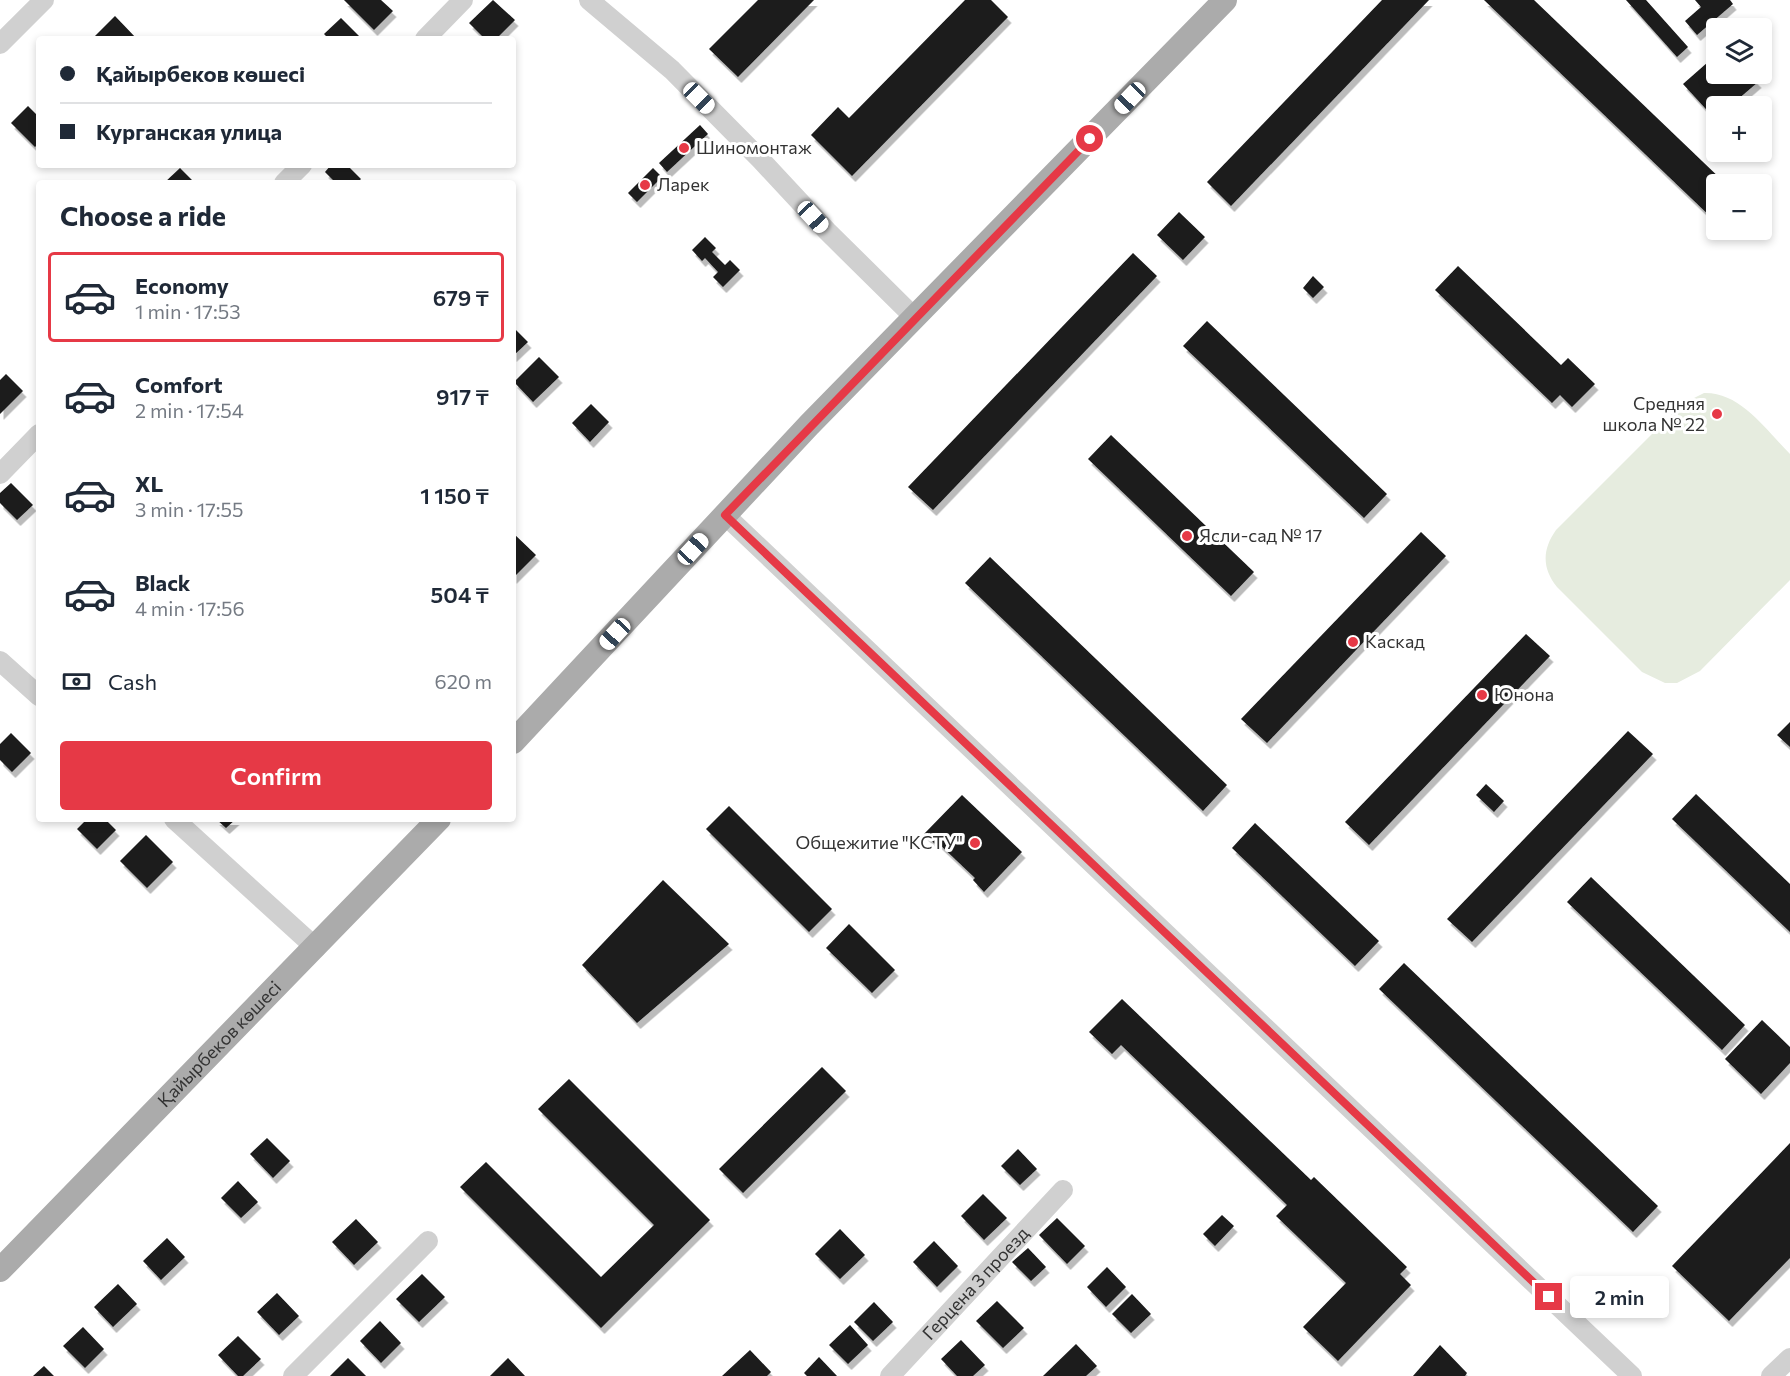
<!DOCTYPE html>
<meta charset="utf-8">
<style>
body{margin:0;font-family:Commissioner,sans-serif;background:#f2f2f3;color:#1f2937;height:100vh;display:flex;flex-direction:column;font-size:22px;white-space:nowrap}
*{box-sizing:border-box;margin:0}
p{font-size:20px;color:#747a83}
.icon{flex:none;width:33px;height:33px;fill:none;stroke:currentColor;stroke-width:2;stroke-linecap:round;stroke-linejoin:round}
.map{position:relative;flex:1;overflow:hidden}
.side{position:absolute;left:36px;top:180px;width:480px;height:642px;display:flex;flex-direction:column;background:#fff;border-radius:6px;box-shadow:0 3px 9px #0003}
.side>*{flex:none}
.hud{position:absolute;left:36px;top:36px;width:480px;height:132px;border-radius:6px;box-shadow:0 3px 9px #0003;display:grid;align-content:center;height:132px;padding:0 24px;background:#fff}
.fabs{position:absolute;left:1706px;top:18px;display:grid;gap:12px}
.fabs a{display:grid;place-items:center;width:66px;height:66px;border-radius:6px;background:#fff;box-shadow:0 3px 9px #0003;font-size:30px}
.end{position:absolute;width:27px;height:27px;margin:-14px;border:8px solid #e63946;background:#fff;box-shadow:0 0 0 3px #fff}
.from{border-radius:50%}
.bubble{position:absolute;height:42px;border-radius:6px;background:#fff;box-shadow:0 3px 9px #0003;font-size:20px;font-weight:600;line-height:42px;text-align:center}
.car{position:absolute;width:18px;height:36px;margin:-18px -9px;border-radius:8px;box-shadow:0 0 4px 2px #0007;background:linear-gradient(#fff 24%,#345 0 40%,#fff 0 76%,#345 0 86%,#fff 0)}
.hud b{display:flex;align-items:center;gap:21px;height:57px;font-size:22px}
.hud b+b{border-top:2px solid #e0e1e3}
.hud i{width:15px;height:15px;background:#1f2937}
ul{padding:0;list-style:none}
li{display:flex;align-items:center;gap:18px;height:90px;margin:0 12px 9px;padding:0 12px;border:3px solid transparent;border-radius:6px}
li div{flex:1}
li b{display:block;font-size:22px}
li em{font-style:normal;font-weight:600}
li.active{border-color:#e63946}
li>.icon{width:54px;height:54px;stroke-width:1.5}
h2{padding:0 24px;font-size:27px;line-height:72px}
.pay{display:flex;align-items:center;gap:15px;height:66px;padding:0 24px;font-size:22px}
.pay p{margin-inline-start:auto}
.action{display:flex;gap:12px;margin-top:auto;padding:12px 24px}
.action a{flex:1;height:69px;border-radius:6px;background:#e63946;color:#fff;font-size:24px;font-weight:600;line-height:69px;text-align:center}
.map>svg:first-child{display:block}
.green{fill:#e6ecdf}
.building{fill:#1a1a1a;filter:url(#shadow)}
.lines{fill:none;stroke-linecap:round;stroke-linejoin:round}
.minor{stroke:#d0d0d0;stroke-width:20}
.major{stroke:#ababab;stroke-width:24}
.route{stroke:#e63946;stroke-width:8}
.poi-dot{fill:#e63946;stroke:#fff;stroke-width:2}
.labels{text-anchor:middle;stroke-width:6;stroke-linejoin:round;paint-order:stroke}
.poi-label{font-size:18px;fill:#333;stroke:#fff;text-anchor:start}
.street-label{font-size:18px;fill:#333;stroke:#fff}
</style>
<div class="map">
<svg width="1790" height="1376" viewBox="0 0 1790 1376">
<defs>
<filter id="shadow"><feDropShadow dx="3.5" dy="6" stdDeviation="0" flood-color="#0004"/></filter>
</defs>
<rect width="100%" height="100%" fill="#fff"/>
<path class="green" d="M1704,393C1741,392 1766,430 1790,454V580L1700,671L1677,683H1665L1642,672L1557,587C1542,568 1542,550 1556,530L1682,404Z"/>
<path class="building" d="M344,0H381L393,11L374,30Z
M493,0L515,20L496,39H485L469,23Z
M758,0H814L738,77L709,49Z
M965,0H991L1008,17L852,176L811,135L838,107L849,118Z
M1382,0H1429L1231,206L1207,182Z
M1484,0H1534L1726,184H1716V218L1714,220Z
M1626,0H1646L1688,47L1677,57Z
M1695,0H1730L1733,4L1697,35L1685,21L1701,7Z
M115,16L137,39H92Z
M341,18L362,39H329L324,34Z
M1716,55V74H1750L1758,82L1730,106H1716V120L1683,84Z
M28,106L39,117V143L35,147L11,123Z
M700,125L708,134L667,172L659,163Z
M331,165H347L361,179L357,183H336L325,172Z
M180,168L195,183H164Z
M653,168L662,177L637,202L628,193Z
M1179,212L1205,237L1183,260L1157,235Z
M705,237L716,248L712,252L725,265L730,260L740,270L723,287L713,277L718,272L705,258L702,261L692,250Z
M1133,253L1157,276L933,510L908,487Z
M1458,266L1561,365L1568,358L1595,384L1572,407L1560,395L1552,403L1435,290Z
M1313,276L1324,287L1313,298L1303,288Z
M1207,321L1387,494L1364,518L1183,346Z
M513,327L528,342L513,356Z
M539,357L559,377L533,402L514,382Z
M6,374L23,391L0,414V380Z
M591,404L609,422L590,442L572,423Z
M1111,435L1254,572L1231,596L1088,459Z
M11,483L33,505L17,520L0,503V493Z
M1421,532L1446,556L1267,743L1241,719Z
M513,533L536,555L513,578Z
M990,557L1227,785L1203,811L965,583Z
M1526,634L1550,656L1369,845L1345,822Z
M1790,722V747L1777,735Z
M1628,731L1653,754L1472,942L1447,919Z
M11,733L31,753L12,772L0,760V744Z
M1486,784L1504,801L1494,812L1476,795Z
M1696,794L1790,884V932L1672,819Z
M962,795L1022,852L984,892L973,880L975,878L937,842L935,844L924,834Z
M729,806L832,909L809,932L706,829Z
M87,819H105L116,830L97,849L77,829Z
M216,819H236L226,828Z
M1255,823L1379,941L1355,966L1232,848Z
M146,835L173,862L147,888L120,861Z
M1591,877L1745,1025L1722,1050L1567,902Z
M663,880L729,944L637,1023L582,965Z
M849,924L895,970L872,993L826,948Z
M1404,963L1658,1206L1633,1232L1379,989Z
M1122,999L1311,1180L1314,1177L1407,1267L1400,1274L1411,1285L1338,1361L1303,1327L1346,1283L1276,1216L1287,1205L1121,1045L1112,1054L1089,1032Z
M1762,1020L1790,1047V1063L1761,1094L1725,1059Z
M822,1067L846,1091L743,1193L719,1169Z
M569,1079L710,1220L601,1328L460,1187L486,1162L601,1277L654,1225L538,1109Z
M267,1138L290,1161L273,1178L250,1154Z
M1790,1143V1258L1729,1321L1672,1266Z
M1018,1149L1037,1169L1020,1185L1001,1166Z
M238,1181L258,1202L241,1218L221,1198Z
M983,1194L1007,1218L984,1240L961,1216Z
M1222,1215L1234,1226L1215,1246L1203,1234Z
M1057,1218L1085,1246L1067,1264L1039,1235Z
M356,1219L378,1242L354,1265L332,1242Z
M840,1229L865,1255L840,1279L815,1254Z
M167,1238L185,1257L161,1280L143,1261Z
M934,1241L958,1266L937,1287L913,1262Z
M1028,1248L1046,1267L1031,1281L1012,1262Z
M1107,1267L1126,1287L1106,1307L1087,1287Z
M422,1274L445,1297L419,1322L396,1299Z
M118,1284L137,1304L113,1327L94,1307Z
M277,1293L299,1316L279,1335L257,1312Z
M1132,1294L1151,1314L1131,1333L1112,1314Z
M997,1301L1024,1328L1003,1348L976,1321Z
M874,1302L893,1322L873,1341L854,1322Z
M380,1321L401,1343L381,1363L360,1341Z
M850,1325L868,1345L848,1364L829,1345Z
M83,1327L104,1349L85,1368L63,1346Z
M238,1336L261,1359L243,1376H238L218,1355Z
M961,1340L985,1365L973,1376H957L941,1359Z
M1076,1344L1097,1366L1086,1376H1043Z
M1440,1345L1467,1373L1465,1376H1413Z
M750,1350L771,1372L767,1376H722Z
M819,1357L837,1376H807L804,1373Z
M348,1358L366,1376H330Z
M508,1358L525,1376H490Z
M44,1366L54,1376H33Z"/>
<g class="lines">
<g class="minor">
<path d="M589,0L672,70L760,159L827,231L915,318"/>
<path d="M425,39L463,0"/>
<path d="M0,44L44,0"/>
<path d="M284,183L302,165"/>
<path d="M0,474L39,434"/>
<path d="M725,515L1632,1376"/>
<path d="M0,661L39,696"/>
<path d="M174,819L316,948"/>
<path d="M293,1376L428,1241"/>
<path id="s1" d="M890,1376L1063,1190"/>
<path d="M1771,1376L1790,1358"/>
</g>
<g class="major">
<path d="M513,742L809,425L1225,0"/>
<path id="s2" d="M0,1270L439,819"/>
</g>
</g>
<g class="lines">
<path class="route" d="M1090,139L725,515L1549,1297"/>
</g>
<g class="poi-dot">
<circle cx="684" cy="148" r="6"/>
<circle cx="645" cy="185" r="6"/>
<circle cx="1717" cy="414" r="6"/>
<circle cx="1187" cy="536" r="6"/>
<circle cx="1353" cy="642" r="6"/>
<circle cx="1482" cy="695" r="6"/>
<circle cx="975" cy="843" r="6"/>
</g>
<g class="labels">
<g class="poi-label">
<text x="696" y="154">Шиномонтаж</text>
<text x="657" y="191">Ларек</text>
<text x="1705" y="410" text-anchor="end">Средняя<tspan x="1705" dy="21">школа № 22</tspan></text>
<text x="1199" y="542">Ясли-сад № 17</text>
<text x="1365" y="648">Каскад</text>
<text x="1494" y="701">Юнона</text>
<text x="963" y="849" text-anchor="end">Общежитие "КСТУ"</text>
</g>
<g class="street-label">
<text dy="6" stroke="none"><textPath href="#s2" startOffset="315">Қайырбеков көшесі</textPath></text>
<text dy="6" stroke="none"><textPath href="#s1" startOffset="126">Герцена 3 проезд</textPath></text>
</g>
</g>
</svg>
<div class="fabs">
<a><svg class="icon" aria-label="layers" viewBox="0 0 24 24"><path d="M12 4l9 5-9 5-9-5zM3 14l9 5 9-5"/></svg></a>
<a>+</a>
<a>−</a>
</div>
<i class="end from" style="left:1090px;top:139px"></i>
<i class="end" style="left:1549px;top:1297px"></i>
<div class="bubble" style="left:1570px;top:1276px;width:99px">2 min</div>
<i class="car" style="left:699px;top:98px;rotate:135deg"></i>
<i class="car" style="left:1130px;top:98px;rotate:224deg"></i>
<i class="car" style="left:813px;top:217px;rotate:137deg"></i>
<i class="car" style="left:693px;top:549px;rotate:43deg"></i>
<i class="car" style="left:615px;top:634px;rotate:223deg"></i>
<div class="hud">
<b><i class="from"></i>Қайырбеков көшесі</b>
<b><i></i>Курганская улица</b>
</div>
<section class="side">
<h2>Choose a ride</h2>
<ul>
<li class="active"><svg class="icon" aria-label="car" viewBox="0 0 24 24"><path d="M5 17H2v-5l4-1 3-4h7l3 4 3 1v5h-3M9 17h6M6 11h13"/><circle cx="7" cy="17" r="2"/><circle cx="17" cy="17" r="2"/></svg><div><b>Economy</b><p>1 min · 17:53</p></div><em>679 ₸</em></li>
<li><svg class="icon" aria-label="car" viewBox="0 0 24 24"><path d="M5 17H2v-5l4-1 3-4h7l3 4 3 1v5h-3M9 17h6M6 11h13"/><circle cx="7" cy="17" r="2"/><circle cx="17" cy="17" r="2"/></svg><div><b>Comfort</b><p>2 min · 17:54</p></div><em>917 ₸</em></li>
<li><svg class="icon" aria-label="car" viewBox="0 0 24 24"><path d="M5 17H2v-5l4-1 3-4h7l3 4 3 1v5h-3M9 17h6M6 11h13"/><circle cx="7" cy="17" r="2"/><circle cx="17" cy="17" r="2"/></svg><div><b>XL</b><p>3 min · 17:55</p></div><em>1 150 ₸</em></li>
<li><svg class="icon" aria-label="car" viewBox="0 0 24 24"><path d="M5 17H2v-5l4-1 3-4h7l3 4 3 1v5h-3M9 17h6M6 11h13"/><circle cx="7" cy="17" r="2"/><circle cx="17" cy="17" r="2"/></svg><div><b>Black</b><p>4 min · 17:56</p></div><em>504 ₸</em></li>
</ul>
<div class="pay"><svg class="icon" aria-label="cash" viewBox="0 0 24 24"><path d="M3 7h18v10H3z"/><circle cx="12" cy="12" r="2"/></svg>Cash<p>620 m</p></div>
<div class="action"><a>Confirm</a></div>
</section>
</div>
